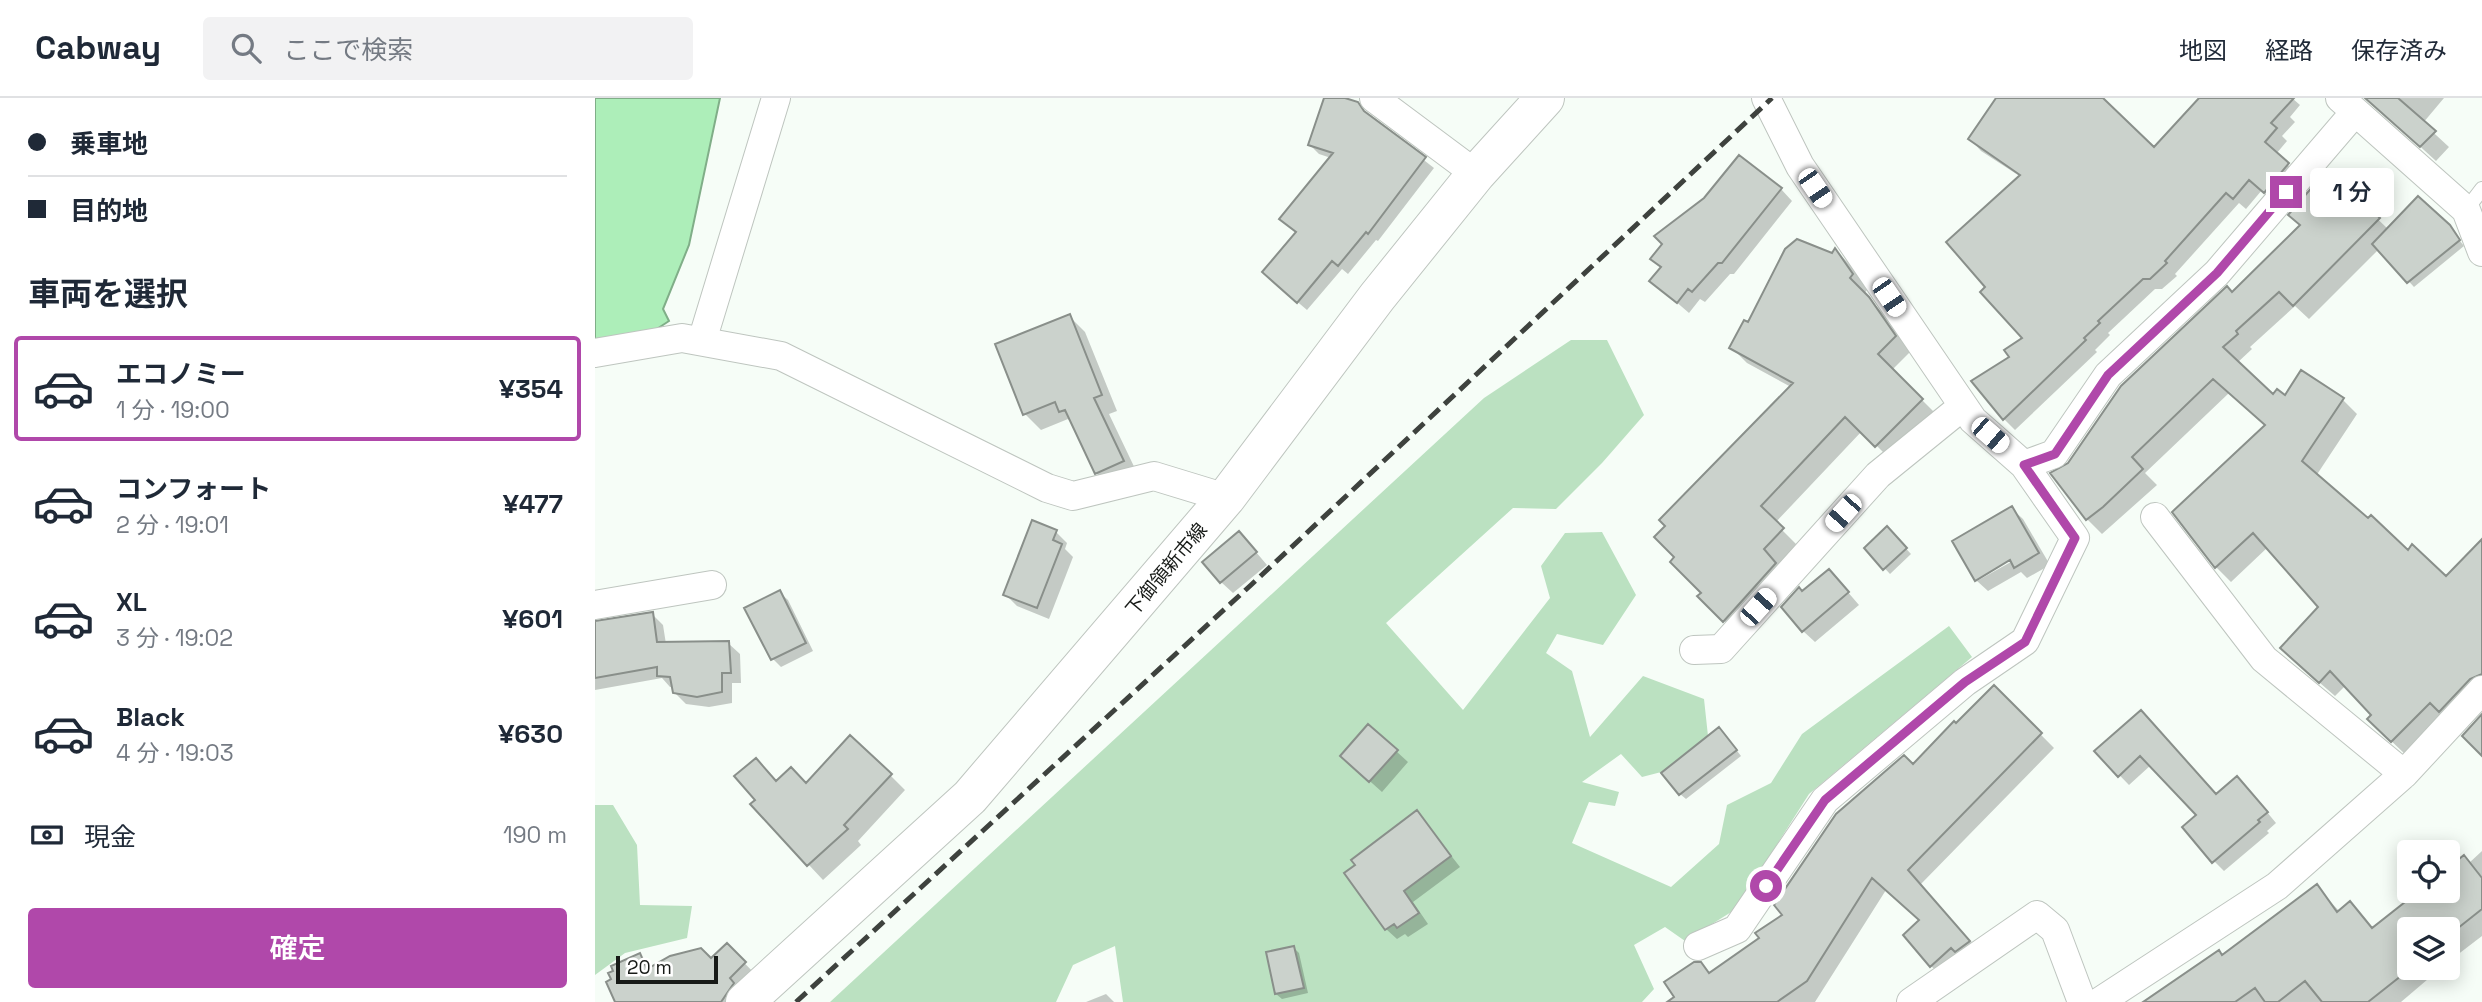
<!DOCTYPE html>
<html lang="ja">
<meta charset="utf-8">
<style>
body{margin:0;font-family:"Space Grotesk","Noto Sans JP",sans-serif;background:#f2f2f3;color:#1f2937;height:100vh;display:flex;flex-direction:column;font-size:26px;white-space:nowrap}
*{box-sizing:border-box;margin:0}
p{font-size:23px;color:#747a83}
.icon{flex:none;width:38px;height:38px;fill:none;stroke:currentColor;stroke-width:2;stroke-linecap:round;stroke-linejoin:round}
.map{position:relative;flex:1;overflow:hidden}
.details{display:flex;flex-direction:column;background:#fff;width:595px}
.details>*{flex:none}
.banner{display:grid;align-content:center;height:154px;padding:0 28px;background:#fff}
.controls{position:absolute;left:1802px;top:742px;display:grid;gap:14px}
.controls a{display:grid;place-items:center;width:63px;height:63px;border-radius:7px;background:#fff;box-shadow:0 4px 18px #0003;font-size:35px}
.scale{position:absolute;left:21px;bottom:18px;width:102px;box-sizing:border-box;padding-left:7px;border:4px solid #171a17;border-top:0;font-size:19px;line-height:24px;white-space:nowrap;color:#171a17;-webkit-text-stroke:5px #fff;paint-order:stroke}
.end{position:absolute;width:32px;height:32px;margin:-16px;border:9px solid #b048aa;background:#fff;box-shadow:0 0 0 4px #fff}
.from{border-radius:50%}
.bubble{position:absolute;height:49px;border-radius:7px;background:#fff;box-shadow:0 4px 18px #0003;font-size:23px;font-weight:600;line-height:49px;text-align:center}
.car{position:absolute;width:21px;height:42px;margin:-21px -10px;border-radius:9px;box-shadow:0 0 5px 2px #0007;background:linear-gradient(#fff 24%,#345 0 40%,#fff 0 76%,#345 0 86%,#fff 0)}
.banner b{display:flex;align-items:center;gap:24px;height:66px;font-size:26px}
.banner b+b{border-top:2px solid #e0e1e3}
.banner i{width:18px;height:18px;background:#1f2937}
ul{padding:0;list-style:none}
li{display:flex;align-items:center;gap:21px;height:105px;margin:0 14px 10px;padding:0 14px;border:4px solid transparent;border-radius:7px}
li div{flex:1}
li b{display:block;font-size:26px}
li em{font-style:normal;font-weight:600}
li.active{border-color:#b048aa}
li>.icon{width:63px;height:63px;stroke-width:1.5}
h2{padding:0 28px;font-size:32px;line-height:84px}
.pay{display:flex;align-items:center;gap:18px;height:77px;padding:0 28px;font-size:26px}
.pay p{margin-inline-start:auto}
.button{display:flex;gap:14px;margin-top:auto;padding:14px 28px}
.button a{flex:1;height:80px;border-radius:7px;background:#b048aa;color:#fff;font-size:28px;font-weight:600;line-height:80px;text-align:center}
header{display:flex;align-items:center;gap:42px;box-sizing:border-box;height:98px;padding:0 35px;background:#fff;border-bottom:2px solid #e0e1e3}
header strong{font-size:33px}
nav{display:flex;gap:38px;margin-inline-start:auto;font-size:24px}
.search{width:490px;height:63px;background:#f2f2f3;display:flex;align-items:center;gap:18px;box-sizing:border-box;padding:0 24px;border-radius:7px;color:#747a83;font-size:26px}
main{display:flex;flex:1;min-height:0}
.map>svg:first-child{display:block}
.green{fill:#bbe1c1}
.water{fill:#adeeb9;stroke:#80ae88;stroke-width:2}
.shadow{fill:#0003}
.building{fill:#cbd2cc;stroke:#898f8a;stroke-width:2}
.lines{fill:none;stroke-linecap:round;stroke-linejoin:round}
.lane-casing{stroke:#bec5bf;stroke-width:16}
.street-casing{stroke:#bec5bf;stroke-width:30}
.secondary-casing{stroke:#bec5bf;stroke-width:40}
.lane{stroke:#fff;stroke-width:14}
.street{stroke:#fff;stroke-width:28}
.secondary{stroke:#fff;stroke-width:38}
.rail{stroke:#3e423e;stroke-width:5;stroke-dasharray:14 7;stroke-linecap:butt}
.route{stroke:#b048aa;stroke-width:9}
.labels{text-anchor:middle;stroke-width:6;stroke-linejoin:round;paint-order:stroke}
.street-label{font-size:19px;fill:#171a17;stroke:#fff}
</style>
<header>
<strong>Cabway</strong>
<div class="search"><svg class="icon" aria-label="search" viewBox="0 0 24 24"><circle cx="10" cy="10" r="6"/><path d="M15 15l6 6"/></svg>ここで検索</div>
<nav><a>地図</a><a>経路</a><a>保存済み</a></nav>
</header>
<main>
<section class="details">
<div class="banner">
<b><i class="from"></i>乗車地</b>
<b><i></i>目的地</b>
</div>
<h2>車両を選択</h2>
<ul>
<li class="active"><svg class="icon" aria-label="car" viewBox="0 0 24 24"><path d="M5 17H2v-5l4-1 3-4h7l3 4 3 1v5h-3M9 17h6M6 11h13"/><circle cx="7" cy="17" r="2"/><circle cx="17" cy="17" r="2"/></svg><div><b>エコノミー</b><p>1 分 · 19:00</p></div><em>¥354</em></li>
<li><svg class="icon" aria-label="car" viewBox="0 0 24 24"><path d="M5 17H2v-5l4-1 3-4h7l3 4 3 1v5h-3M9 17h6M6 11h13"/><circle cx="7" cy="17" r="2"/><circle cx="17" cy="17" r="2"/></svg><div><b>コンフォート</b><p>2 分 · 19:01</p></div><em>¥477</em></li>
<li><svg class="icon" aria-label="car" viewBox="0 0 24 24"><path d="M5 17H2v-5l4-1 3-4h7l3 4 3 1v5h-3M9 17h6M6 11h13"/><circle cx="7" cy="17" r="2"/><circle cx="17" cy="17" r="2"/></svg><div><b>XL</b><p>3 分 · 19:02</p></div><em>¥601</em></li>
<li><svg class="icon" aria-label="car" viewBox="0 0 24 24"><path d="M5 17H2v-5l4-1 3-4h7l3 4 3 1v5h-3M9 17h6M6 11h13"/><circle cx="7" cy="17" r="2"/><circle cx="17" cy="17" r="2"/></svg><div><b>Black</b><p>4 分 · 19:03</p></div><em>¥630</em></li>
</ul>
<div class="pay"><svg class="icon" aria-label="cash" viewBox="0 0 24 24"><path d="M3 7h18v10H3z"/><circle cx="12" cy="12" r="2"/></svg>現金<p>190 m</p></div>
<div class="button"><a>確定</a></div>
</section>
<div class="map">
<svg width="1887" height="904" viewBox="0 0 1887 904">
<rect width="100%" height="100%" fill="#f6fdf7"/>
<path class="green" d="M976,242H1012L1049,317L1007,365L961,411L918,410L791,525L868,612L955,500L946,468L970,435L1007,434L1041,497L1008,547L962,536L951,555L977,573L995,639L1048,578L1109,601L1113,638L1074,672L1047,679L1026,656L987,684L1024,694L1020,708L994,704L977,745L1076,789L1124,746L1132,707L1176,685L1207,636L1354,528L1377,559L1214,696L1141,811L1090,843L1070,829L1039,847L1059,891L1047,904H528L520,848L478,867L461,904H235L889,300Z
M0,707H18L42,747L45,807L97,808L92,840L30,855L0,877Z"/>
<path class="water" d="M0,0H125L94,147L68,211L74,223L51,238L0,241Z"/>
<path class="shadow" d="M730,0H744L762,6L775,20L839,70L783,143L781,142L753,176L747,171L712,212L678,183L702,135L687,121L736,60L724,56L715,47Z
M1402,0H1505L1559,52L1606,0H1697L1705,7L1695,19L1700,24L1687,38L1692,43L1681,56L1705,78L1681,105L1667,92L1651,111L1644,105L1580,176L1582,178L1567,191H1560L1513,235L1515,237L1500,252L1502,254L1420,332L1409,321L1416,260L1430,241L1392,190L1426,79L1386,53L1375,41Z
M1772,0H1849L1828,25L1854,49L1841,63Z
M1746,86L1793,131L1854,129L1869,148L1819,189L1784,151L1714,221L1700,208L1655,249L1657,251L1642,265L1679,299L1747,301L1762,316L1721,378L1813,454L1851,481L1887,444V601L1812,658L1789,636L1778,617L1751,587L1740,598L1702,565L1726,509L1673,449L1636,484L1621,469L1579,414L1672,328L1634,295L1550,375L1562,387L1507,436L1492,421L1458,376L1474,367Z
M1186,91L1197,103L1139,176H1135L1110,204L1105,201L1094,215L1057,183L1067,170L1057,161Z
M1241,152L1255,167L1272,192L1269,196L1289,216L1315,254L1297,272L1342,317L1297,363L1267,333L1180,425L1202,447L1183,467L1195,481L1144,538L1105,498L1196,289L1152,265L1137,250L1154,226Z
M474,218L490,234L522,313L514,316L544,379L517,391L501,375L479,327L473,321L446,332L430,316Z
M1416,410L1428,421L1455,467L1432,480L1426,474L1393,493L1382,483L1423,460L1421,457L1382,479V482L1359,444Z
M1292,430L1316,456L1295,476L1271,450Z
M461,434L472,445L470,451L478,459L454,521L422,508L410,496Z
M655,447L672,467L638,495L626,484Z
M1245,485L1264,507L1220,544L1208,533V496Z
M184,494L193,502L218,553L186,569L178,561Z
M57,516L68,527L71,546L133,545L145,556L146,585H137V605L114,609L91,606L79,594L78,589H75L67,580L0,592V525Z
M1399,589L1459,650L1325,787L1387,857L1350,881L1336,868L1326,823L1291,792L1220,904H1085L1105,866L1115,876L1166,840L1189,818L1318,669Z
M1546,614L1621,698L1652,690L1681,725L1672,733L1674,735L1629,773L1619,763L1604,717L1556,667L1534,687L1502,654Z
M1130,637L1146,658L1091,701L1085,696Z
M801,653L813,664L787,694L759,669Z
M161,662L182,684L212,687L295,677L310,692L263,743L266,747L228,782L157,706L162,703Z
M822,714L865,769L818,804L833,826L813,839L810,836L802,841L791,831L751,776Z
M1887,753V838L1853,864V831H1815V870H1846L1806,904H1551L1627,858L1722,789L1745,814L1755,806L1778,831L1827,793H1853L1874,765Z
M132,847L161,877L134,904H22L45,857L58,870L116,863Z
M699,850L704,855L713,895L687,901L681,896Z
M511,896L519,904H491Z"/>
<path class="building" d="M729,0H750L763,4L769,13L831,59L773,136L771,134L743,168L737,163L702,205L667,174L701,134L684,121L738,55L713,47Z
M1401,0H1508L1559,49L1604,0H1699L1676,25L1682,30L1670,44L1694,65L1669,95L1654,82L1638,101L1631,95L1570,163L1572,165L1555,181H1548L1503,223L1505,225L1489,240L1491,242L1408,322L1376,283L1414,259L1409,252L1427,240L1385,194L1390,189L1351,144L1425,77L1373,41Z
M1770,0H1803L1841,33L1825,49Z
M1144,57L1187,90L1127,165H1123L1097,194L1093,191L1082,205L1054,183L1066,169L1055,161L1067,146L1059,138L1109,100Z
M1746,83L1785,120L1698,208L1684,194L1641,233L1643,236L1628,249L1678,296L1682,291L1690,297L1706,272L1749,300L1707,363L1773,420L1776,417L1813,452L1817,446L1851,478L1887,441V576L1875,581L1844,614L1835,605L1796,644L1772,621L1776,617L1735,573L1724,585L1685,550L1723,509L1658,435L1620,470L1577,414L1670,327L1618,281L1537,359L1548,371L1508,409L1491,422L1455,375L1473,365L1526,288L1632,188L1637,194L1705,127L1693,117L1719,87L1732,98Z
M1823,98L1855,127L1865,142L1812,185L1777,146Z
M1202,141L1237,155L1240,150L1258,176L1255,180L1274,199L1301,238L1283,256L1328,301L1280,349L1250,319L1166,408L1189,430L1169,451L1181,465L1128,524L1102,498L1106,495L1075,464L1079,459L1059,439L1070,428L1064,422L1198,285L1134,250L1149,222L1153,224L1190,151Z
M475,216L507,297L499,300L529,363L500,376L470,312L464,314L460,304L428,317L400,246Z
M1417,408L1444,455L1419,470L1415,462L1380,483L1357,443Z
M437,422L462,432L458,442L467,446L442,510L408,497Z
M1292,428L1312,450L1288,472L1269,450Z
M644,433L662,454L625,485L607,464Z
M1234,471L1254,494L1207,534L1186,509L1204,489L1207,493Z
M185,492L211,545L176,562L149,510Z
M58,514L62,544L134,543L136,575H127V594L102,599L78,595L75,579L62,578V569L0,580V523Z
M1399,587L1447,635L1313,772L1375,843L1360,854L1356,850L1335,869L1308,837L1324,822L1277,780L1212,883L1182,904H1072L1079,899L1069,884L1099,864H1106L1114,875L1164,840L1160,835L1187,817L1179,807L1241,716L1309,657L1318,666L1359,623L1361,625Z
M1546,612L1621,696L1642,678L1673,714L1663,722L1665,724L1617,765L1587,729L1601,717L1545,658L1523,679L1499,653Z
M1887,616V658L1867,638Z
M773,626L803,652L774,684L745,658Z
M1124,629L1142,652L1084,697L1066,675Z
M255,637L297,676L249,727L253,731L212,768L155,706L160,702L139,678L161,660L181,683L196,669L211,685Z
M822,712L856,758L809,793L824,815L802,830L799,826L790,832L749,775L760,767L756,762Z
M1869,757L1887,780V811L1853,838V831H1815V868L1812,870H1816L1773,904H1727L1710,883L1683,904H1670L1660,890L1640,904H1548L1624,852L1627,857L1722,786L1742,814L1755,803L1777,830L1824,793H1853V770Z
M132,845L151,864L135,880L139,885L126,904H20L11,884L16,881L13,875L18,873L16,868L45,855L52,871L75,858L106,850L116,860Z
M699,848L709,890L680,896L671,854Z"/>
<g class="lines">
<defs>
<path id="lane" d="M1871,112L1887,91"/>
<path id="street" d="M779,0L881,76
M1171,0L1205,68L1378,322L1429,367L1459,356L1513,277L1622,175L1760,14
M1745,0L1871,112L1887,154
M107,243L181,0
M0,255L87,240L186,258L452,390L478,398L559,378L631,400
M1560,419L1669,561L1809,676
M0,507L117,487
M1099,552L1126,551L1283,377L1368,308
M1103,848L1142,831L1230,702L1370,584L1430,543L1480,440L1429,367
M1316,904L1442,817L1460,832L1487,904
M1504,904L1682,788L1809,676L1887,592"/>
<path id="secondary" d="M150,904L375,699L631,400L782,199L881,76L950,0"/>
</defs>
<use href="#lane" class="lane-casing"/>
<use href="#street" class="street-casing"/>
<use href="#secondary" class="secondary-casing"/>
<use href="#lane" class="lane"/>
<use href="#street" class="street"/>
<use href="#secondary" class="secondary"/>
<path class="rail" d="M201,904L656,487L1177,0"/>
</g>
<g class="lines">
<path class="route" d="M1171,788L1230,702L1370,584L1430,544L1480,440L1429,367L1460,356L1513,277L1622,175L1691,94"/>
</g>
<g class="labels">
<g class="street-label">
<text transform="translate(571 471) rotate(-50)" y="7">下御領新市線</text>
</g>
</g>
</svg>
<div class="controls">
<a><svg class="icon" aria-label="locate" viewBox="0 0 24 24"><circle cx="12" cy="12" r="6"/><path d="M12 2v4M12 18v4M2 12h4M18 12h4"/></svg></a>
<a><svg class="icon" aria-label="layers" viewBox="0 0 24 24"><path d="M12 4l9 5-9 5-9-5zM3 14l9 5 9-5"/></svg></a>
</div>
<div class="scale">20 m</div>
<i class="end from" style="left:1171px;top:788px"></i>
<i class="end" style="left:1691px;top:94px"></i>
<div class="bubble" style="left:1715px;top:70px;width:84px">1 分</div>
<i class="car" style="left:1220px;top:90px;rotate:146deg"></i>
<i class="car" style="left:1294px;top:199px;rotate:146deg"></i>
<i class="car" style="left:1395px;top:337px;rotate:131deg"></i>
<i class="car" style="left:1248px;top:415px;rotate:222deg"></i>
<i class="car" style="left:1163px;top:509px;rotate:42deg"></i>
</div>
</main>
